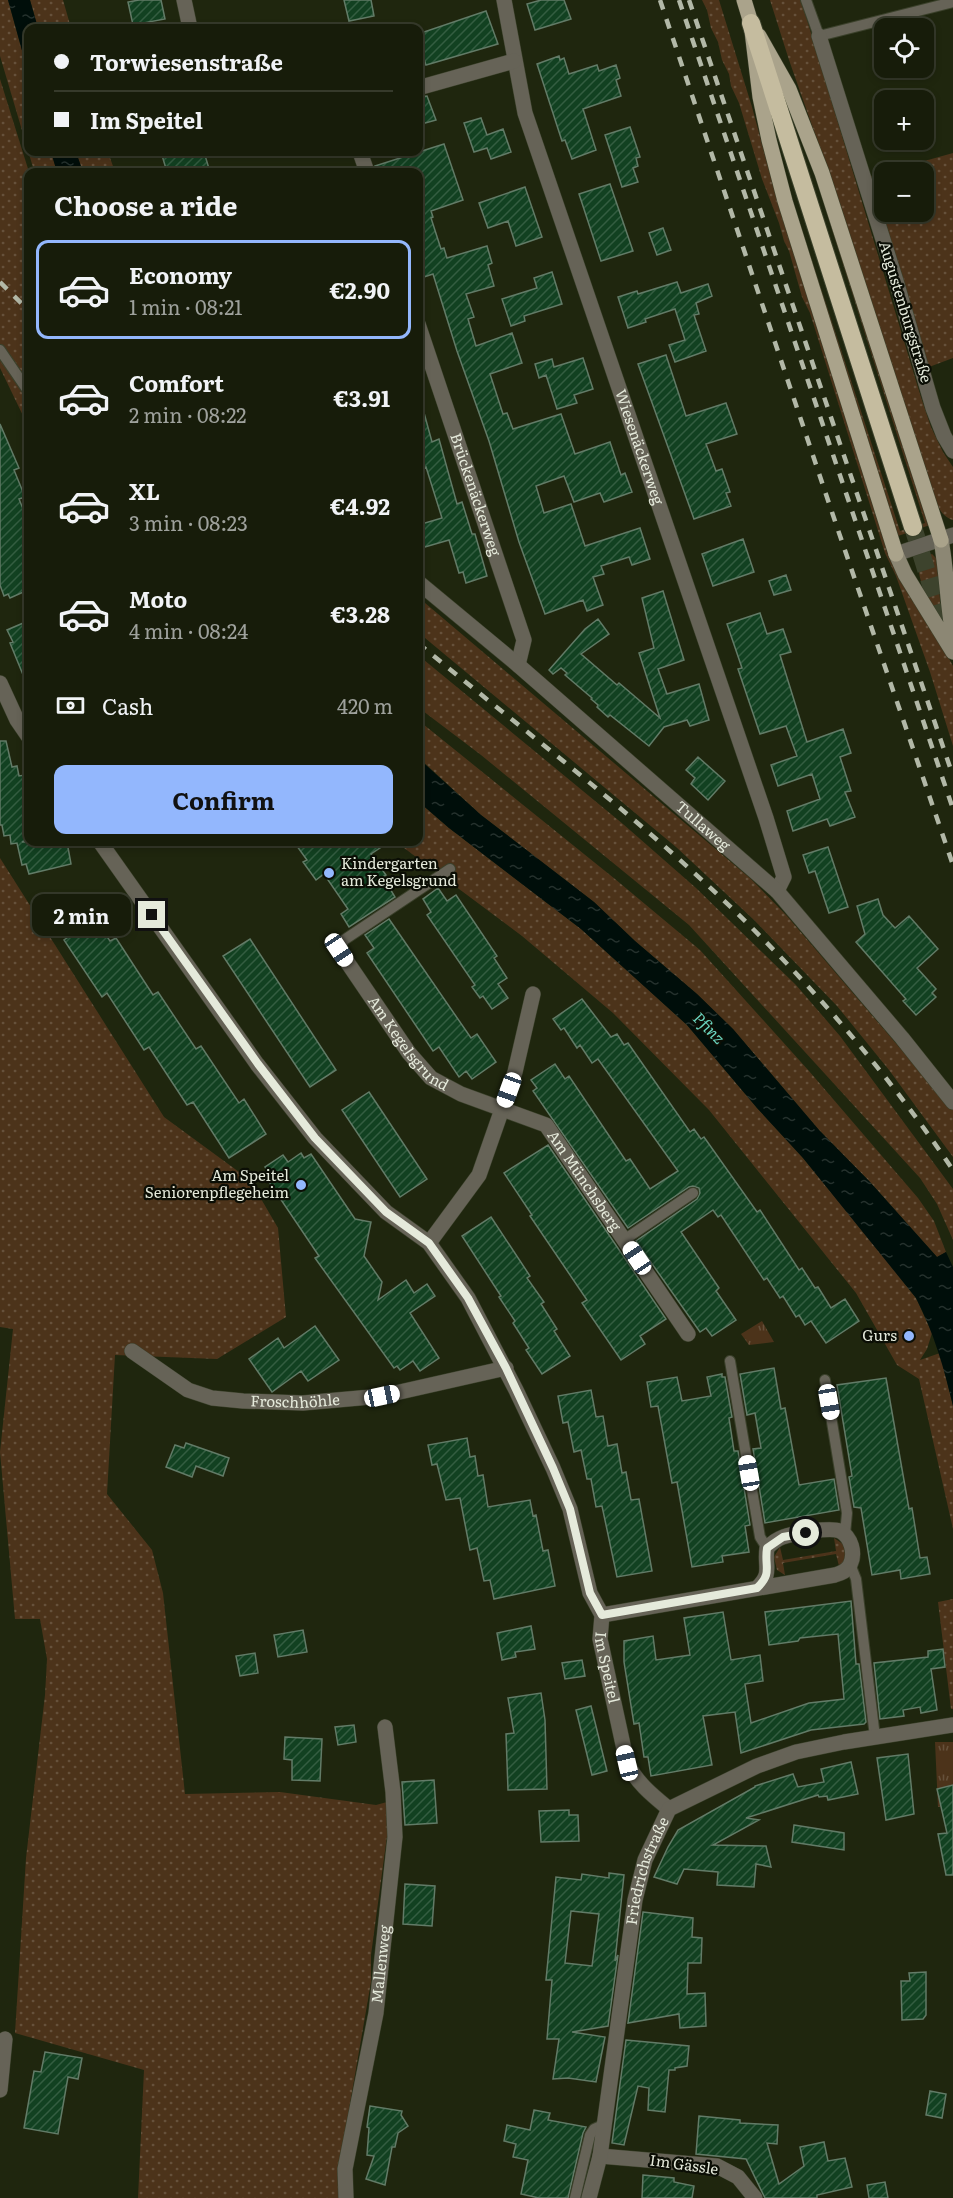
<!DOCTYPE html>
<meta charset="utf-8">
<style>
body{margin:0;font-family:Literata,serif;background:#242918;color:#f1f3f6;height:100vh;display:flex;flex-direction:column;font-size:22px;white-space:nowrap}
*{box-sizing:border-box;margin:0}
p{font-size:20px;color:#9ea19c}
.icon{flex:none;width:33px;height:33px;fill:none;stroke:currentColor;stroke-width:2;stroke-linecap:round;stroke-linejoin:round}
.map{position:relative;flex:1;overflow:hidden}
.details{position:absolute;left:24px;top:168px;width:399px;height:678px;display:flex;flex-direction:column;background:#171c0a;border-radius:12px;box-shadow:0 3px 9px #0003,0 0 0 2px #363a2b}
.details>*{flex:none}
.top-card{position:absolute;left:24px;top:24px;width:399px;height:132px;border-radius:12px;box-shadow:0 3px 9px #0003,0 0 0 2px #363a2b;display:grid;align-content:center;height:132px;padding:0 30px;background:#171c0a}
.tools{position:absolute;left:874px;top:18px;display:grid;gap:12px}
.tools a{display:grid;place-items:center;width:60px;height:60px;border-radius:12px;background:#171c0a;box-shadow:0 3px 9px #0003,0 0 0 2px #363a2b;font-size:30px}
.end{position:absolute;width:27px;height:27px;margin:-14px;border:8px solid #e5eadb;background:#111;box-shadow:0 0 0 3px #111}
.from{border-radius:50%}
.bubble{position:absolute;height:42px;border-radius:12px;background:#171c0a;box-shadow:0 3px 9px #0003,0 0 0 2px #363a2b;font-size:20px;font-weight:700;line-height:42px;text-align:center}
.car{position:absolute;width:18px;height:36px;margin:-18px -9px;border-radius:8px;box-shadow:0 0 4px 2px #0007;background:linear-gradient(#fff 24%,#345 0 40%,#fff 0 76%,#345 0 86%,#fff 0)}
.top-card b{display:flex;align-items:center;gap:21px;height:57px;font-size:22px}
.top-card b+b{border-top:2px solid #363a2b}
.top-card i{width:15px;height:15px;background:#f1f3f6}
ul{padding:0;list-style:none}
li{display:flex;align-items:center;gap:18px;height:99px;margin:0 12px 9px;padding:0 18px;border:3px solid transparent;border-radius:12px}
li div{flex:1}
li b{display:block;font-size:22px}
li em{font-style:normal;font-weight:700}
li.active{border-color:#93b7fd}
li>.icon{width:54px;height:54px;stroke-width:1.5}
h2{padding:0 30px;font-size:27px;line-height:72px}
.pay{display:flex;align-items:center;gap:15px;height:66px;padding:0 30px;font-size:22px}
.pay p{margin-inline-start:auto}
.cta{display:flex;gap:12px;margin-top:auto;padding:12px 30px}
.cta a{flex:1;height:69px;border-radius:12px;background:#93b7fd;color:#111;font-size:24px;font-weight:700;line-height:69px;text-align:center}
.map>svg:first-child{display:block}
.grass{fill:url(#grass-dots);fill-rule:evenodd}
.park{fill:url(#park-tufts)}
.water{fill:url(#water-ripples)}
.building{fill:url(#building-hatch);stroke:#627b67;stroke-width:1.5;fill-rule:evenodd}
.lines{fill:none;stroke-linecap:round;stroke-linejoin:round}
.highway-tunnel{stroke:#3d432d;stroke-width:18;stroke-dasharray:18 9;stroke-linecap:butt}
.lane-casing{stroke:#3b412b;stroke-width:12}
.street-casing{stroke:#3b412b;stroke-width:16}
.secondary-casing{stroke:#3b412b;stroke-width:16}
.primary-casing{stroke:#3b412b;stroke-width:16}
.highway-casing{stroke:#3b412b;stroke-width:20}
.lane{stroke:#666357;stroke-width:10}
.street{stroke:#666357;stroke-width:15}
.secondary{stroke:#8c8774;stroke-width:15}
.primary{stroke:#aaa38b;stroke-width:15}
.highway{stroke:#c5bc9f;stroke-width:18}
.rail{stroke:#b2b8a7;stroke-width:4.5;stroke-dasharray:10 10;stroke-linecap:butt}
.route{stroke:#e5eadb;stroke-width:8}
.poi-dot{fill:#93b7fd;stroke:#0b0e05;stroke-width:2}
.labels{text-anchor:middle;stroke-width:4.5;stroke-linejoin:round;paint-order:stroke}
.street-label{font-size:15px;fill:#e5eadb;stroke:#0b0e05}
.poi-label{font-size:15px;fill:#e5eadb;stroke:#0b0e05;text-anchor:end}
.water-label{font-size:16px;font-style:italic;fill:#6bd6c1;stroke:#0b0e05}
</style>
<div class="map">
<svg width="953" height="2198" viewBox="0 0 953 2198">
<defs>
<pattern id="grass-dots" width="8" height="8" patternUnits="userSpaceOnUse" patternTransform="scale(1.5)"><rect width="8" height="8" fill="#4c331a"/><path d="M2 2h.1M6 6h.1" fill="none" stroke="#66513b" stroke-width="1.8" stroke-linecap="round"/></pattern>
<pattern id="park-tufts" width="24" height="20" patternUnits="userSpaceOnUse" patternTransform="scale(1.5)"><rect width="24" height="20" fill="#4c331a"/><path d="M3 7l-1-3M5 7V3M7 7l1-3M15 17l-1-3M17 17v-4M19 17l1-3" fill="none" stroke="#66513b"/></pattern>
<pattern id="water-ripples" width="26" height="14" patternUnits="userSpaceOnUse" patternTransform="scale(1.5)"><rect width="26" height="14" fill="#000e0a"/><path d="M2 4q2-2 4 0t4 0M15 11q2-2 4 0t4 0" fill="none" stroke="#25312d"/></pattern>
<pattern id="building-hatch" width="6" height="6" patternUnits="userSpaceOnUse" patternTransform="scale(1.5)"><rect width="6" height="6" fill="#124121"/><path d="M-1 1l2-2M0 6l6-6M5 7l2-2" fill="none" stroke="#345d41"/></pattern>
</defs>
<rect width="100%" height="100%" fill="#1f260e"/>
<path class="grass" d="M0,0H8L28,72V152H51L57,172H35L32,164L0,56Z
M30,0H63L71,28H38Z
M702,0H719L752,107L778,203L871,495L924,612L953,666V746L930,672L896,576L885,553L810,313L802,297L789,251L784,241L779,223L762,179L739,103L731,86L729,74L722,60L718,42L711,28L707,10Z
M770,0H801L920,394L931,427L943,452L953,467V520C939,516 936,501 931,489L842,211L789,60Z
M0,79L29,172L28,426L0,368Z
M76,152H108L115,172H83Z
M953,153V358L929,367L871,176ZM885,172H924V212H885Z
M814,173L930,525L898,536L826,312L790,193L900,531L925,523Z
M932,554L936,558L937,564L941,611L937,612C928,599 912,572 922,557Z
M418,597L751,879L787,916L953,1110V1157L889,1070L837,1006L754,920L676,847L419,633Z
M418,655L623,824L696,888L796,985L840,1036L953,1189V1240L937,1204L920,1178L689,925L481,755L419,708Z
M418,720L615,879L700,950L809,1071L918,1198L934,1221L946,1252L937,1257L870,1182L819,1130L733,1029L697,994L635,941L594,902L481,815L419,758Z
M419,802L449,828L581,929L687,1025L757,1108L803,1158L885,1258L916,1298L932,1333L927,1349L920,1360L940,1353L953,1406V1529L919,1379L897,1365L856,1293L709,1110L613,1013L522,936L396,842H418Z
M0,858L164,1117L250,1180L278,1228L286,1317L217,1359L115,1355L107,1494L152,1550L163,1593L185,1794L280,1792L376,1805L387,1802L389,1821L371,1955V1982L342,2150L338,2198H138L144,2070L15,2033L26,1858L45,1695L47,1659L40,1619H15L0,1452L13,1329L0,1327Z
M834,1538L843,1544L846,1557L843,1564L839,1566L836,1554L783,1563L785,1575L777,1570L774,1557L780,1547L783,1560L836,1551Z
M953,1599V1709H951L938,1602Z"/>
<path class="park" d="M762,1321L774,1342L749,1345L741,1334Z
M935,1742H953V1804L938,1807Z"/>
<path class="water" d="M8,0H30L38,28H28V72Z
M51,152H76L83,172H57Z
M418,758L481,815L594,902L635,941L697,994L733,1029L819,1130L870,1182L937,1257L946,1252L953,1267V1406C944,1368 934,1333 916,1298L803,1158L757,1108L687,1025L581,929L449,828L419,802Z"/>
<path class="building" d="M139,0H161L165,19L133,25L128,2Z
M344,0H371L374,16L349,21Z
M541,0H564L571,19L535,30L527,4Z
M486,11L498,44L426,65L418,42V34Z
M559,56L560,60L564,58L569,74L597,65L599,71L616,65L620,78L616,80L621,96L583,109L596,150L572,159L565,140L562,141L537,64Z
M427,96L436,120L418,125V97Z
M481,118L487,135L503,129L511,152L491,159L487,148L474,152L464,123Z
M630,127L640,157L636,158L638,166L633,168L638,182L622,187L605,135Z
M444,144L463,200L431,211L433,217L431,218L441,249L444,248L447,258L487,246L492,263L488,265L494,286L466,294L474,317L468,319L476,346L512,333L522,363L490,374L503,414L507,413L513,429L561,414L575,454L610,442L621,475L625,473L632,492L604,502L600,493L574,502L564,476L536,486L544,513L571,504L585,546L640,528L650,559L632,565L629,557L601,566L604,574L593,577L603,605L587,611L583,600L545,614L519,542L489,441L457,351L433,274L418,279V172H377L375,166Z
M161,152H204L210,172H167Z
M610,184L633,251L601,261L579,194Z
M525,187L542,237L516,246L508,221L488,228L479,203Z
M663,228L671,250L657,255L649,233Z
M552,272L562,304L524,316L525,321L511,326L502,299L537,288L534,278Z
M677,282L681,293L708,284L712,296L696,303L699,314L694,315L706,351L675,362L669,345L685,340L675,309L645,319L646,322L628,328L618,297L637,291L638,294Z
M666,355L686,416L726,403L737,434L706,444L716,471L722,469L730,492L726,493L731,506L694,519L638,364Z
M583,358L593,389L574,395L577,403L557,409L546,375L539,378L535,364L552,359L554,367Z
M418,409H423L432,442L439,439L457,504L462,502L472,534H475L487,576L466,583L463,572L459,573L449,540L418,549V525L442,518L426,467L418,470Z
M0,424L19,468L14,470L25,497L19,499L28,521V590L10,598L8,594L4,596L0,585Z
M743,539L754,572L713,586L702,554Z
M786,575L791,590L774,595L769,581Z
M663,591L684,660L658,669L667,694L699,684L709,720L690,726L687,720L664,727L649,746L610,715L608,717L597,707L598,705L591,699L592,698L565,675L567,673L561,668L553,674L549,670L585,629L598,619L609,634L581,654L617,685L619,683L660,718L639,653L654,648L642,598Z
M760,613L767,634L783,629L791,652L780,655L807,742L843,729L851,753L840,757L851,791L845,792L855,817L830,826L827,819L793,831L787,811L820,799L812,774L778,786L771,765L797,756L786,726L760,734L738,669L742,668L727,624Z
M28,621V687L10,643L13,642L7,630Z
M0,741H6L12,767L17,766L19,776L25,775L28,792V840L22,842H67L71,864L29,874L26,864L22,865L17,843L11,844L10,835L4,836L2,825H0Z
M698,757L725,781L708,800L691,784L695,778L686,770Z
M294,842H389L371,854L386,875L383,877L395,897L349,927L341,914L348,909L324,874L316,880L303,862L307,860Z
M828,847L848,907L829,913L815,871L809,873L803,855Z
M438,888L447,901L456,895L497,956L494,958L507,978L498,984L508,998L492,1009L483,996L480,998L472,987L475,985L427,915L431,912L423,899Z
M878,899L883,915L895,928L909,916L938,949L917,968L936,989L932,993L936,997L916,1015L903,1001L906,999L856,942L865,934L857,906Z
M95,919L110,941L116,938L153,995L158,992L196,1049L201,1046L239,1103L244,1099L266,1134L229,1158L193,1102L187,1105L149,1047L144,1050L107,993L102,997L64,940Z
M389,919L471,1038L477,1034L496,1062L472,1079L466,1071L459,1077L439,1047L433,1051L367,953L374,948L365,935Z
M250,939L336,1070L310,1087L223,956Z
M582,999L611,1037L617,1034L624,1045L628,1043L690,1132L694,1129L701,1139L704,1137L757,1212L760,1210L799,1270L802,1268L815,1288L818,1287L831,1308L845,1299L859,1321L826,1343L811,1321L805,1325L799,1315L796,1317L783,1296L780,1298L767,1278L764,1280L721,1215L718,1217L713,1210L681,1232L719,1288L716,1291L736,1320L712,1336L706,1328L700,1332L636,1241L697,1199L700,1193L699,1188L693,1186L689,1187L628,1228L533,1091L537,1088L531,1080L555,1064L565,1079L569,1076L626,1161L630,1159L650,1189L678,1171L598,1059L592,1063L580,1045L577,1048L564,1028L561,1030L553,1019Z
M369,1092L427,1179L400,1197L342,1110Z
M548,1145L666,1319L640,1336L645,1344L621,1360L582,1303L587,1300L530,1216L532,1215L504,1173Z
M301,1153L304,1158L311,1154L355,1219L371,1222L364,1256L382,1282L378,1300L406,1280L414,1293L427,1284L435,1296L410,1313L439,1358L420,1371L413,1361L400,1370L397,1366L394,1368L315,1258L319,1256L265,1176L269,1173L265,1167L283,1155L288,1162Z
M491,1217L530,1276L527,1278L544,1302L541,1304L557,1329L554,1331L570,1356L542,1374L526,1350L529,1348L513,1323L515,1321L499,1297L501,1296L462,1236Z
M315,1326L339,1360L308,1381L301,1371L272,1392L249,1359L278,1338L284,1348Z
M774,1368L781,1409L785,1408L799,1485L834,1479L839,1510L765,1523L753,1449L761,1448L755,1413L747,1415L740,1374Z
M722,1374V1377H725L732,1417L729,1418L734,1451H738L750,1525L745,1526L749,1552L722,1556L723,1562L692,1567L677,1482L672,1483L658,1406L651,1407L647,1382L677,1377L682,1401L711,1396L707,1377Z
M886,1378L909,1509L912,1508L920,1558L927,1557L930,1574L901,1579L900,1570L872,1575L861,1508L854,1507L849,1477L852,1476L837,1385Z
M591,1390L596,1417L603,1416L608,1446L617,1444L622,1473L626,1472L631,1500L639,1499L652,1571L617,1577L602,1506L596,1507L591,1479H587L581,1450L574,1452L568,1422L563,1423L558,1396Z
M467,1438L470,1457L475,1456L478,1476L483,1475L488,1507L530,1500L533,1516L536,1515L543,1551L548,1550L555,1586L494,1599L490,1580L484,1581L477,1548L470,1550L460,1498L446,1500L437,1464L432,1465L428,1445Z
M186,1443L229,1458L223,1476L196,1466L192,1477L166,1467L175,1445L184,1448Z
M851,1601L856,1664H859L866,1722L864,1724L811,1730L741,1753L735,1712L703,1716L712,1765L651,1776L648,1757H644L639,1723L634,1724L624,1662V1641L653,1636L656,1660L690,1655L684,1618L723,1612L731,1660L760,1655L763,1681L745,1684L751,1723L809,1703L844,1699L838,1634L800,1638L798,1641L769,1645L765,1612Z
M531,1626L535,1649L515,1652L516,1657L502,1660L497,1633Z
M303,1630L307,1652L278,1657L274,1635Z
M943,1649L945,1667L931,1669L937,1710L921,1713L920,1707L903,1710L904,1716L880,1719L874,1663L928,1657V1651Z
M255,1653L258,1673L240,1676L236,1656Z
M582,1660L585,1676L565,1679L562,1663Z
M541,1693L545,1720L547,1789L508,1790L506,1734L514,1733L508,1698Z
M591,1706L607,1771L592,1775L576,1710Z
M354,1725L356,1742L338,1745L335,1727Z
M285,1737L322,1739L320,1781L292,1780V1760L284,1759Z
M908,1754L914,1814L886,1820L877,1758Z
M851,1762L858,1794L828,1800L827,1796L819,1797L818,1795L746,1818L759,1820L713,1845L766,1846L771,1867L756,1864L754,1887L717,1885L718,1872L684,1869L677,1884L654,1877L668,1847L678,1830L755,1787V1786L793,1774L798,1787L824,1782L821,1769Z
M434,1780L437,1823L405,1825L402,1782Z
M953,1785V1875H946L938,1834L947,1833L937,1789Z
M569,1810V1815H578L579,1841L541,1842L539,1811Z
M794,1825L844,1833V1850L792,1842Z
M609,1873L624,1875L615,1961L618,1955L608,2026L572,2032L605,2037L596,2082L568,2078L553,2079L559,2039H547L552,1980H546L556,1877L581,1880L582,1874L609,1878ZM571,1911L599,1914L592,1966L565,1963Z
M405,1884L435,1886L432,1926L403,1924Z
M643,1912L693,1918L692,1937L702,1938L701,1963H688L687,1994L705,1993L706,2026L680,2028L679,2014L628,2023Z
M926,1972V2015L923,2019L902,2020L901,1981H910L909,1973Z
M626,2040L689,2046L687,2066L675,2068V2070H669L665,2112L648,2110L649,2088L638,2086L624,2145L612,2143Z
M45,2052L82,2058L78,2079L68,2077L58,2134L24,2128L34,2071L41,2072Z
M930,2091L946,2094L942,2118L926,2115Z
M370,2106L402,2111L401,2115L408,2126L398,2133L395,2147H392L385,2185L366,2179L374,2156L367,2155L369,2128L367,2127Z
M534,2110L550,2113L548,2120L586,2127L583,2133L568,2198H539L521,2194L528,2160L513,2157L516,2144L504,2141L507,2125L530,2130Z
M699,2116L740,2120V2123L778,2125L777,2144L767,2143L779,2184L804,2166L800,2147L824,2142L828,2161L845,2158L852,2187L817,2195V2198H765L746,2159L696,2154Z
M643,2175L674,2178V2182L694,2186L692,2198H642Z
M885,2182L888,2198H869L867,2185Z"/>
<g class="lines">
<path class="highway-tunnel" d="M913,527L948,640"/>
<defs>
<path id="lane" d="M806,0L819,36L953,2
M0,350L28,391
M339,950L344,940L450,869
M624,1240L693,1193
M730,1361L760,1537L767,1548
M825,1380L847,1513L845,1534
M850,1564L856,1579L875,1737
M575,2198L590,2135L594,2129L605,2124"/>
<g id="street">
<path d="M184,0L190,28"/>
<path id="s1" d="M504,0L525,113L766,818L784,877L777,891"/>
<path d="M819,36L897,284L933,408L944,436L953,451"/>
<path d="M418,88L514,61"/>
<path d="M360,152L367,172"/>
<path id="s2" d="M418,324L524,640L518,665"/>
<path d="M896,554L953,535"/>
<path id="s3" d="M418,582L518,665L777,891L902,1038L953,1102"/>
<path d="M0,683L17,720L28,736"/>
<path id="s4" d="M100,842L257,1064L315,1138L386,1212L429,1243L468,1298L516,1390L553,1468L570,1509L590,1593L602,1615L600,1639L627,1763C637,1783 652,1795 669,1809"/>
<path id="s5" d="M339,950L409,1053L431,1078L461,1094L546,1125L688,1334"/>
<path d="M429,1243L479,1175L515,1072L533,994"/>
<path id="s6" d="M132,1351L188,1390L212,1398L243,1401L303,1403L382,1396L506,1368"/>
<path d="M602,1615L835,1575C841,1573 847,1571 850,1565C856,1553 851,1537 840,1531C830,1527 794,1533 783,1537C777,1539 772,1543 767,1548C764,1567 773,1573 757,1588"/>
<path d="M0,2090L5,2039"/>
<path d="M600,2156L717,2166L738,2177L755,2198"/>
<path id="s7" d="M346,2198L345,2169L376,2013L395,1837L393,1792L385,1727"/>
<path id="s8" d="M589,2198L600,2156L635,1900L645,1860L669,1809L757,1766L796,1752L844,1742L953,1725"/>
</g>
<path id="secondary" d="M941,540C947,572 947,603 953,635
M896,554L905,574L953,652"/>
<path id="primary" d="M744,0L751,23L760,97L769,140L785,201L896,554
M759,36L789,89L822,173L941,540"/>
<path id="highway" d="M751,23L913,527"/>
</defs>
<use href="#lane" class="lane-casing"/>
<use href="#street" class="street-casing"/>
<use href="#secondary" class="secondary-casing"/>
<use href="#primary" class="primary-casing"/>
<use href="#highway" class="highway-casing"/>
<use href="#lane" class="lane"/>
<use href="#street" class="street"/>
<use href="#secondary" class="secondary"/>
<use href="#primary" class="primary"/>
<use href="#highway" class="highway"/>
<path class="rail" d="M660,0L838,530L953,865
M679,0L953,809
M689,0L953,776
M0,282L28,310
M418,643C529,735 645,822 747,923C823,998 893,1081 953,1170"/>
</g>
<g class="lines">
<path class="route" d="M152,915L258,1064L315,1138L386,1212L429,1243L468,1298L506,1368L553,1468L570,1509L590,1593L602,1615L757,1588C773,1573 764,1567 767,1548L783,1537L806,1533"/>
</g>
<g class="poi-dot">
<circle cx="329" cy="873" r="6"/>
<circle cx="301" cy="1185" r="6"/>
<circle cx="909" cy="1336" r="6"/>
</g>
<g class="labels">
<g class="street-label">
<text transform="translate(905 312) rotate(73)" y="5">Augustenburgstraße</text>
<text dy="5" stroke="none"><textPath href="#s1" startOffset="468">Wiesenäckerweg</textPath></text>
<text dy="5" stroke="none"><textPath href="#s2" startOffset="180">Brückenäckerweg</textPath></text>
<text dy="5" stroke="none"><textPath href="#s3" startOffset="375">Tullaweg</textPath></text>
<text dy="5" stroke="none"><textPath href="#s5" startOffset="117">Am Kegelsgrund</textPath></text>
<text dy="5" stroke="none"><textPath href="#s5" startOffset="350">Am Münchsberg</textPath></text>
<text dy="5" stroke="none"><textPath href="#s6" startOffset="177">Froschhöhle</textPath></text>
<text dy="5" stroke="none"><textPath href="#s4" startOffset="988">Im Speitel</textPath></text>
<text dy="5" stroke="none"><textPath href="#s8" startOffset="333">Friedrichstraße</textPath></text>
<text dy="5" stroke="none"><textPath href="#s7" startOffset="237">Mallenweg</textPath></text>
<text transform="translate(684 2165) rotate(8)" y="5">Im Gässle</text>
</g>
<g class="poi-label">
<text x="341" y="869" text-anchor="start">Kindergarten<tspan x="341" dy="17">am Kegelsgrund</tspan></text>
<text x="289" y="1181">Am Speitel<tspan x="289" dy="17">Seniorenpflegeheim</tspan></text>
<text x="897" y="1341">Gurs</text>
</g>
<g class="water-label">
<text transform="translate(709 1028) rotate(45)" y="6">Pfinz</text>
</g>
</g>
</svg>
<div class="tools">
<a><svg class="icon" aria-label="locate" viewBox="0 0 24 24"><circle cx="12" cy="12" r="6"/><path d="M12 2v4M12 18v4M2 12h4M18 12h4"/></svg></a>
<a>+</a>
<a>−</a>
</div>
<i class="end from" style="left:806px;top:1533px"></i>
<i class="end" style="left:152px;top:915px"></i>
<div class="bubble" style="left:32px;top:894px;width:99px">2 min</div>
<i class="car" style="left:339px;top:950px;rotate:146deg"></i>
<i class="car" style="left:509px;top:1090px;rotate:200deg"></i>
<i class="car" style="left:637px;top:1258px;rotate:326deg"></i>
<i class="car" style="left:382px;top:1396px;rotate:78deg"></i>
<i class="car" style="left:829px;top:1402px;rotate:170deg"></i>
<i class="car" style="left:749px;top:1473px;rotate:350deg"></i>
<i class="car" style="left:627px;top:1763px;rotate:347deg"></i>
<div class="top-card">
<b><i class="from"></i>Torwiesenstraße</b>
<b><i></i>Im Speitel</b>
</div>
<section class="details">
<h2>Choose a ride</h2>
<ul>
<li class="active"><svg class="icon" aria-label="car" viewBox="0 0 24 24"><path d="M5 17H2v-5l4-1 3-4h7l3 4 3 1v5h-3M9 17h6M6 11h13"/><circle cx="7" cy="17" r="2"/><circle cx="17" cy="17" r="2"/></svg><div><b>Economy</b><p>1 min · 08:21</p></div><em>€2.90</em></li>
<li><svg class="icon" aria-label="car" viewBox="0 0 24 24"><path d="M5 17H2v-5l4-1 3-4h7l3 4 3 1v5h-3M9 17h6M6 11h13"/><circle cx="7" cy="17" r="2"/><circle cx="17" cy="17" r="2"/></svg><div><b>Comfort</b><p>2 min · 08:22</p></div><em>€3.91</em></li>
<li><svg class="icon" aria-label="car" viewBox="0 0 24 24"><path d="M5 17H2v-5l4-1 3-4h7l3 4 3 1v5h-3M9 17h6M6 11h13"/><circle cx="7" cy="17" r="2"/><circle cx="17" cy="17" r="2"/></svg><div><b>XL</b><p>3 min · 08:23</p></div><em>€4.92</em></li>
<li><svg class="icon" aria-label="car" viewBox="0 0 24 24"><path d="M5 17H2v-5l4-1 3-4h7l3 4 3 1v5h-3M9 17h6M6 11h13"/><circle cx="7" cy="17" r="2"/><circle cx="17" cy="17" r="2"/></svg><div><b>Moto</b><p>4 min · 08:24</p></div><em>€3.28</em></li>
</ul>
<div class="pay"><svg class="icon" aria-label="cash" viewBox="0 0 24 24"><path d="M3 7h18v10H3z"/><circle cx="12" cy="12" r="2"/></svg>Cash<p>420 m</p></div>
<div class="cta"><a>Confirm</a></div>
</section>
</div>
